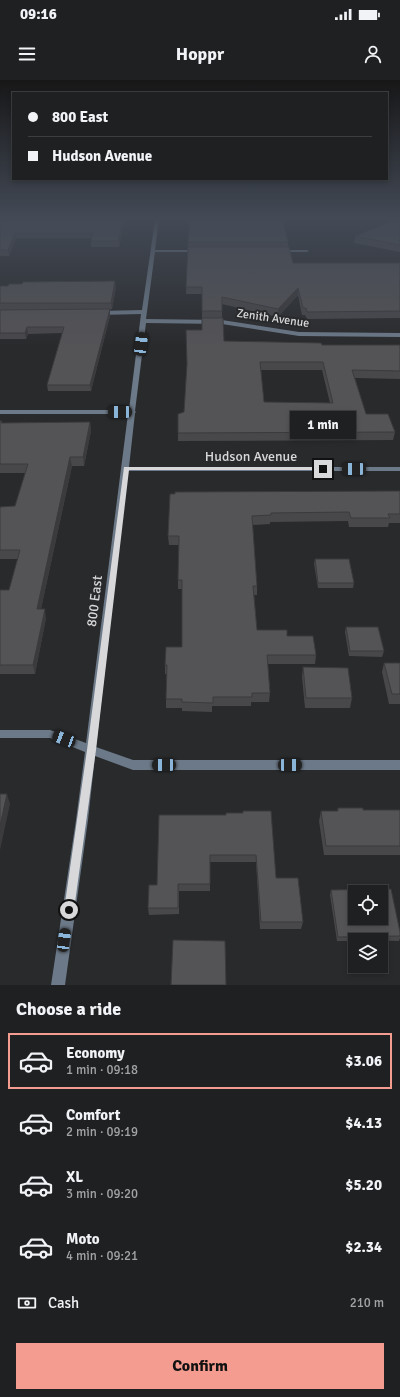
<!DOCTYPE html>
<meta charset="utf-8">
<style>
body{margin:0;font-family:Signika,sans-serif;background:#27282a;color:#f1f3f6;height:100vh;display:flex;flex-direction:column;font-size:15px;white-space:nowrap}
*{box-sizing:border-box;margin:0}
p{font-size:13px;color:#a1a3a5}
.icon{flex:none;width:22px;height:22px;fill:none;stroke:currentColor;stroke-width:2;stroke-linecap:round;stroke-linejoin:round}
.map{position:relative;height:905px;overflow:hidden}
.side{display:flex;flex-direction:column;background:#1f2021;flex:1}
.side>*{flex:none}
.guide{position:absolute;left:12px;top:12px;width:376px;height:88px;border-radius:0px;box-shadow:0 2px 6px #0003,0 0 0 1px #3c3e3f;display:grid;align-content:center;height:88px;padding:0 16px;background:#1f2021}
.buttons{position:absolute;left:348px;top:805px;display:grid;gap:8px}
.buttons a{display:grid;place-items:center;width:40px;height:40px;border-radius:0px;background:#1f2021;box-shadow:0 2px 6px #0003,0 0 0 1px #3c3e3f;font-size:20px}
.end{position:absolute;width:18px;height:18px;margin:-9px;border:5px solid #d8d8da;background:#111;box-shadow:0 0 0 2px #111}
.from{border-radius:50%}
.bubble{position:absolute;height:28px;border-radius:0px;background:#1f2021;box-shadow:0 2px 6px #0003,0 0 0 1px #3c3e3f;font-size:13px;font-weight:700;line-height:28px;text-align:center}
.car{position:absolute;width:12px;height:24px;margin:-12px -6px;border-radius:5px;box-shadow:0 0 3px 1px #0007;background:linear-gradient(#222 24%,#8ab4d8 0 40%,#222 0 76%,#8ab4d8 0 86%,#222 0)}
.guide b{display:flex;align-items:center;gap:14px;height:38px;font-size:15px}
.guide b+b{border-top:1px solid #3c3e3f}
.guide i{width:10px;height:10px;background:#f1f3f6}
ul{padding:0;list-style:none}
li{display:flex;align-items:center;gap:12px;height:56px;margin:0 8px 6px;padding:0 8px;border:2px solid transparent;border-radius:0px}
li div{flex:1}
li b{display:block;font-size:15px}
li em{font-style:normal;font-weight:700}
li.active{border-color:#f59c90}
li>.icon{width:36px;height:36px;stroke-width:1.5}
h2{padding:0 16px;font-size:18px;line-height:48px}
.pay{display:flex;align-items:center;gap:10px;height:44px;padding:0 16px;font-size:15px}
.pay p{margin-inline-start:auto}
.cta{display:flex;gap:8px;margin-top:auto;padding:8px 16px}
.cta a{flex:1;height:46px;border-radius:0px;background:#f59c90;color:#111;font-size:16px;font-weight:700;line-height:46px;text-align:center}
.status{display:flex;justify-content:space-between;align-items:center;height:28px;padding:0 20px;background:#1f2021;direction:ltr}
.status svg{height:11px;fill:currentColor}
header{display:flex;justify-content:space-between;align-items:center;height:52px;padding:0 16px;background:#1f2021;font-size:18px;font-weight:700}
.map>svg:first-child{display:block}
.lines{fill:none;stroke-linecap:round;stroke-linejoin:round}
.street{fill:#6c7988;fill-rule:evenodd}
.wall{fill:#48474a;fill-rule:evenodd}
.shaded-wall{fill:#3b3a3c}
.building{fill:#545356;stroke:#3b3a3c;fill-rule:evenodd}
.route{fill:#d8d8da}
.labels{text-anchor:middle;stroke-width:4;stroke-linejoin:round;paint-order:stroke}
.far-street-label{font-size:12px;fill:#d8d8da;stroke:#292a2c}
.street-label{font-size:14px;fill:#d8d8da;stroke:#292a2c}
</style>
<div class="status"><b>09:16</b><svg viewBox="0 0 49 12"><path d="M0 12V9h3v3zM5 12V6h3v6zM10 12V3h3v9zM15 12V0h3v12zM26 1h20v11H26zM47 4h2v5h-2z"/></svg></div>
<header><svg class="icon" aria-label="menu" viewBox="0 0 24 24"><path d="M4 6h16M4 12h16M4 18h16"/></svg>Hoppr<svg class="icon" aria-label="person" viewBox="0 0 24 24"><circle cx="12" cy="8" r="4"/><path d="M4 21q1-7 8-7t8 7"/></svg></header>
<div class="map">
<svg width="400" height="905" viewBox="0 0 400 905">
<rect width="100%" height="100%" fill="#292a2c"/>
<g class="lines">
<path class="street" d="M155,140H159L155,170H198L200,171L198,172H155L146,239L222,240L299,252L400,253V257L299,256L222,244L146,243L135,331L136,332L135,333L129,387H400V391H128L96,667L133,680H400V690H133L95,676L88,740L65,905H51L76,740L85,672L50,658H0V650H50L86,663L128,334H0V330H129L141,234L99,235L96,233L99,231L142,230Z
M278,170H307L309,171L307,172H278Z"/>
</g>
<path class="wall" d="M0,140H125L119,167H91V158H16L9,176H0Z
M400,143V172L354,163L355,156Z
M188,162H288V167L293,183H400V238L307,239L305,235H302L298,215L278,237L222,224V238L224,261L322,265H400V299L355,298L366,334L395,352L393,360L178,361V353L184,332L202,250V214H186ZM261,290H322L330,323L264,322Z
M0,206L116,207L112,229L0,230Z
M110,229V236L91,311H48L47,305L62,253L28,254L26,259H0V230Z
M0,341L2,343L90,342L91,351L84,386H72L41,529L46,538L35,594H0V510H9L18,479H0V427L15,426L25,393H0Z
M400,411V443H389L388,447H349L348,441L270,442V444L252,445L257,506V515H254L257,550L287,556L316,575L315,584H268L270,613L269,622H251V626H212V632L182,631V628H166V619L167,594H165V585L182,567V509H178V500L179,465H169L168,456L170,414Z
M315,479L354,503L353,508H318L314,484Z
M346,547L384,571L382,577L349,576L345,552Z
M384,583H400V624H389L382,592Z
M303,587L352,618L350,628H305L302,597Z
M338,728L363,730H400V775H324L319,741L321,731H337Z
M226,735L276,798L303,842L301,849H260L256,782H210V811H179V834L149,835L148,828L157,805Z
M331,810L400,852V858L399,861L355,860V861H337L330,815Z"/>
<path class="shaded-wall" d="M123,140H125L119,167L118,161Z
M15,153L16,158L9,176L8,170Z
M115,201L116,207L112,229L111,223Z
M298,208V215L278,237V229Z
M110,229V236L91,311L90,305Z
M27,247L28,254L26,259L25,253Z
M90,342L91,351L84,386L83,377Z
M70,377L72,386L39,538L37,529Z
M45,529L46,538L35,594L33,585Z
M7,714L10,724L0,770V746Z"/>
<path class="building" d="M0,140H123L118,161H91L93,153H15L8,170H0Z
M190,140H283L288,162H188Z
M394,141L400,143V165L355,156Z
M188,167H289L293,183H400V231L307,232L306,228H303L298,208L278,229L222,217V231H202V207H186Z
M115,201L111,223H0V206H8L9,204H22L23,202Z
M110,229L90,305H47L64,247H27L25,253H0V230Z
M202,238H223L224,261L321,263L322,265H400V291L352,290L366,334H388L395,352L178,353V334L184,332L187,284L186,250H202ZM260,282H323L333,323L264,322Z
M0,341H2L1,343L90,342L83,377H70L37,529H45L33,585H0V510H9L20,470H0V427L15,426L28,384H0Z
M400,411V434H388L390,438H351L349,432L271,433V435L252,436L257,506H253L257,550H287V556H313L316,575H267L270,613H252V617H213V623L182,622V619H166L167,585H165L166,567H182V500H178L179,456H168L170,414H175V412Z
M315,479H349L354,503H318Z
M346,547H378L384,571H350Z
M384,583H400V614H392Z
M303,587L348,588L352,618H306Z
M0,714H7L0,746Z
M338,728H363V730H400V766H326L321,731H338Z
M243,731H271L276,798H298L303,842H261L256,775H210V804H178V828H148L149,805H157L159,735H226V733H243Z
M391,809L400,852V856L338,857L331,810ZM355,812H381V838H355Z
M173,860L225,861L226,905H171Z"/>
<linearGradient id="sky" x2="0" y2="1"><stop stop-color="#171718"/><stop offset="0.52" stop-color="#434a56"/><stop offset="1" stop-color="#434a56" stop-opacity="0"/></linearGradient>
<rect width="400" height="267" fill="url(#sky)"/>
<path class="route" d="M124,387H323L326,389L323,390H129L96,670L74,830L73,834L69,835L65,834L64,830L87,670Z"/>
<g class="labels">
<g class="far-street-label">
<text transform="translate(273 238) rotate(8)" y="4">Zenith Avenue</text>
</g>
<g class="street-label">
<text x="251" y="381">Hudson Avenue</text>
<text transform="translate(94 521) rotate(-83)" y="5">800 East</text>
</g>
</g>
</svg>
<div class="buttons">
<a><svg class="icon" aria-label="locate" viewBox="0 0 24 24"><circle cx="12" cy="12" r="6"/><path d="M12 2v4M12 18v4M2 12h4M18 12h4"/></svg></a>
<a><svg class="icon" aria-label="layers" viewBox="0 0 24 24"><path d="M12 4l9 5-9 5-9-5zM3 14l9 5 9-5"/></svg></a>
</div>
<i class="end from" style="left:69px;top:830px"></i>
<i class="end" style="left:323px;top:389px"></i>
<div class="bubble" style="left:290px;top:331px;width:66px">1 min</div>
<i class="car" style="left:141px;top:264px;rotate:7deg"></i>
<i class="car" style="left:120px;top:332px;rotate:270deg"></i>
<i class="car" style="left:354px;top:389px;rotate:270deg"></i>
<i class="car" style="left:64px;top:659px;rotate:291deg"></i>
<i class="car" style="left:164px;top:685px;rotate:270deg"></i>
<i class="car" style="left:290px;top:685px;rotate:90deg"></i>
<i class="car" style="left:64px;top:860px;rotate:8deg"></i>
<div class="guide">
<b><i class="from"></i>800 East</b>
<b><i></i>Hudson Avenue</b>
</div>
</div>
<section class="side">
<h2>Choose a ride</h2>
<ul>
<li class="active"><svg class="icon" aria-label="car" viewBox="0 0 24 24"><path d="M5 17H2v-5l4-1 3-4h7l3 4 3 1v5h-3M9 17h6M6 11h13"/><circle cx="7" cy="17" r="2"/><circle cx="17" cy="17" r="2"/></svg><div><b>Economy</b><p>1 min · 09:18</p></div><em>$3.06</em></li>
<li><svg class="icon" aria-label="car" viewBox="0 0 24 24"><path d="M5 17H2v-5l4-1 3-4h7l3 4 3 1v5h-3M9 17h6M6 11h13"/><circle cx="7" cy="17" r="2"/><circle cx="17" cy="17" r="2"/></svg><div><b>Comfort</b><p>2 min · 09:19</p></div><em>$4.13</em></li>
<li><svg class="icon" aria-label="car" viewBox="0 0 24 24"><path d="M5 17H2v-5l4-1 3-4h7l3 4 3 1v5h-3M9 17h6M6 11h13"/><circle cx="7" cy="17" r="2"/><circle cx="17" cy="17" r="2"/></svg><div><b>XL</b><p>3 min · 09:20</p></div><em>$5.20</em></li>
<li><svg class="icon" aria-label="car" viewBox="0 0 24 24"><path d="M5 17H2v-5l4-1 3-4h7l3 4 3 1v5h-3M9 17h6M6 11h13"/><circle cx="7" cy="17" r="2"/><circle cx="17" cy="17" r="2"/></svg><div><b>Moto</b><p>4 min · 09:21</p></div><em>$2.34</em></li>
</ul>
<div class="pay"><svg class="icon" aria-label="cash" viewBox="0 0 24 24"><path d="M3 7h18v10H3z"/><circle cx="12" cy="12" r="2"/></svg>Cash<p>210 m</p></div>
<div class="cta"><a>Confirm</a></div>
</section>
